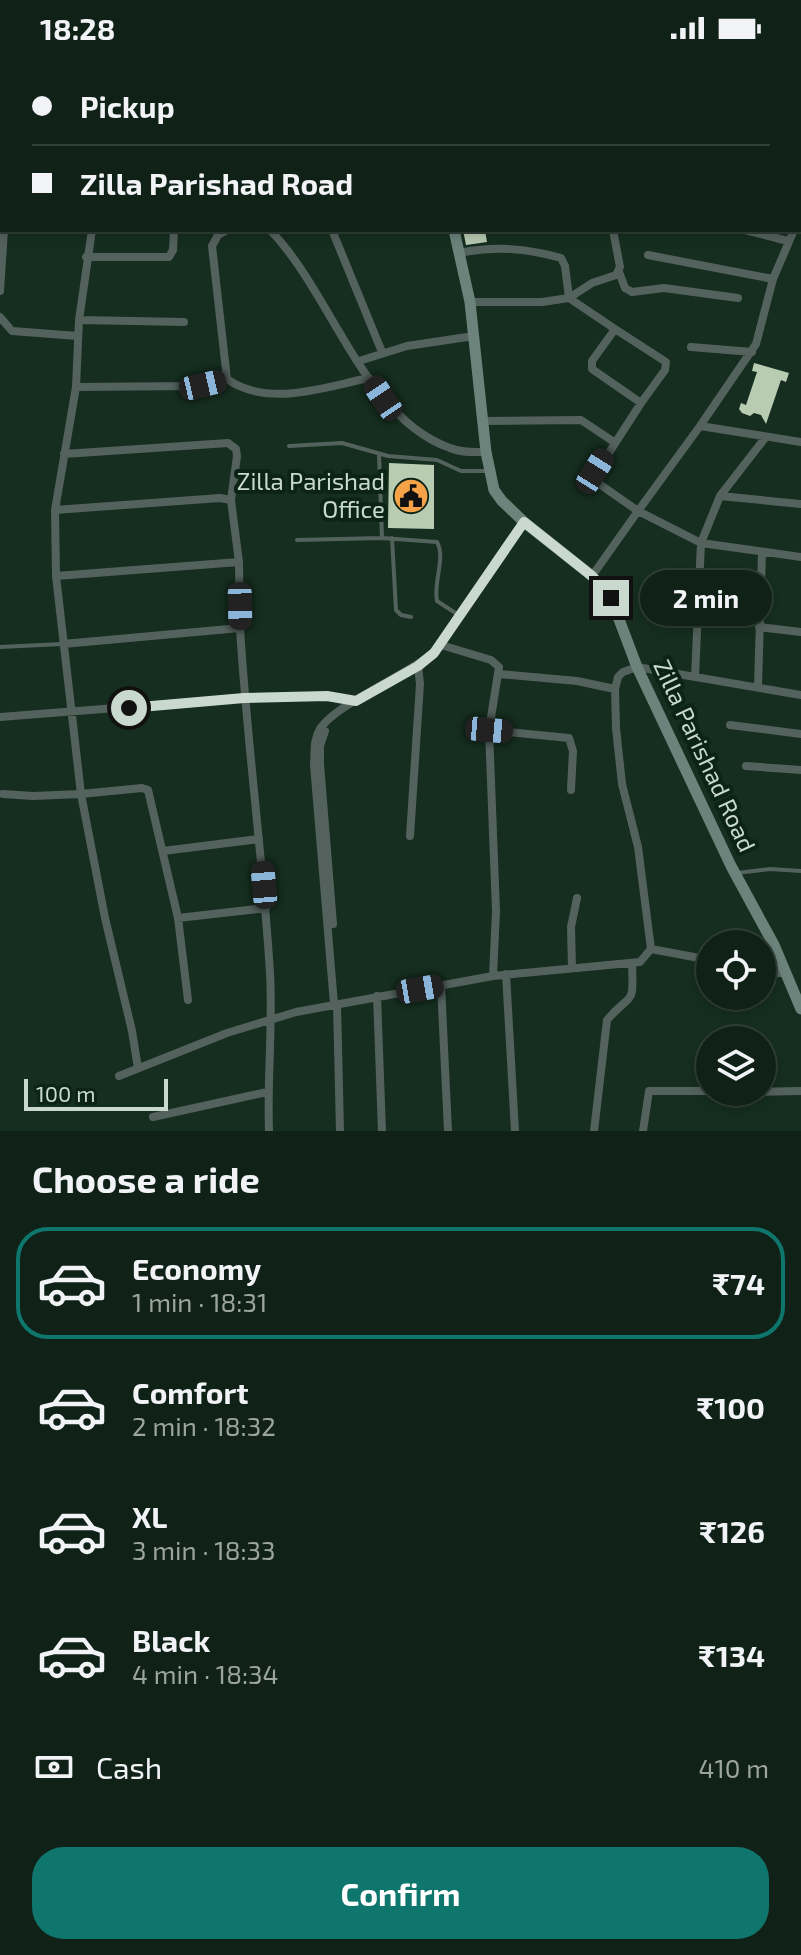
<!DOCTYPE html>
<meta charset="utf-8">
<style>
body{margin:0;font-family:"Exo 2",sans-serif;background:#1e2f24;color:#f1f3f6;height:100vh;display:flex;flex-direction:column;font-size:30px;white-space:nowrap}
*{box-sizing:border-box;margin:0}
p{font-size:26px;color:#9ca4a1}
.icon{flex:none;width:44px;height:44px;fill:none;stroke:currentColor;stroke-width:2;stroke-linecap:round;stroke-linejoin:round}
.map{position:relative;height:1075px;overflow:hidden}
.drawer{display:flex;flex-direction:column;background:#102217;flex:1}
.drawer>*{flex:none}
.guide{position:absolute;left:0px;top:0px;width:802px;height:176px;box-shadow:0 4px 12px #0003,0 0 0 2px #303f36;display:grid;align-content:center;height:176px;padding:0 32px;background:#102217}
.tools{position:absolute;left:696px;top:874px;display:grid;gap:16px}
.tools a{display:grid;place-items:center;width:80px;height:80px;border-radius:50%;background:#102217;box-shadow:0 4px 12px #0003,0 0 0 2px #303f36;font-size:40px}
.scale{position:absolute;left:24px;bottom:20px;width:144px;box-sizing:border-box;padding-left:8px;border:4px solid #cad9cf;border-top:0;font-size:22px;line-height:28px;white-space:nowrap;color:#cad9cf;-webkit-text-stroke:6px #0b2416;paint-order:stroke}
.end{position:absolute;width:36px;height:36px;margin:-18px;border:10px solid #cad9cf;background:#111;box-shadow:0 0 0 4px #111}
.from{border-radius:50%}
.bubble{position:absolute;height:56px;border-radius:28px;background:#102217;box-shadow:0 4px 12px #0003,0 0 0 2px #303f36;font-size:26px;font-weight:700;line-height:56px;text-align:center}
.car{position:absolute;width:24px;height:48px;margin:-24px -12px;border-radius:10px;box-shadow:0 0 6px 2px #0007;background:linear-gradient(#222 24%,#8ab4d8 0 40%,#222 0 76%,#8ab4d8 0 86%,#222 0)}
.guide b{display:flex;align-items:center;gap:28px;height:76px;font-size:30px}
.guide b+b{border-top:2px solid #303f36}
.guide i{width:20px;height:20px;background:#f1f3f6}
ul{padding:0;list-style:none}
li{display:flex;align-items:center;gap:24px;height:112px;margin:0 16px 12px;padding:0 16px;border:4px solid transparent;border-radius:32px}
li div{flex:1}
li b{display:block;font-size:30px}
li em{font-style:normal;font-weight:700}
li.active{border-color:#0f766e}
li>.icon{width:72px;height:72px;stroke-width:1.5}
h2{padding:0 32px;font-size:36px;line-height:96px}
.pay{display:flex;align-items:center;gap:20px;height:88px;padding:0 32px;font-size:30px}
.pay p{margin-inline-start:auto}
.button{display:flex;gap:16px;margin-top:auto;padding:16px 32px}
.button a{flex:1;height:92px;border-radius:32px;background:#0f766e;color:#fff;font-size:32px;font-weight:700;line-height:92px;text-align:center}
.status{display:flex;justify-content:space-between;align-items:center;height:56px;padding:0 40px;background:#102217;direction:ltr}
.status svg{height:22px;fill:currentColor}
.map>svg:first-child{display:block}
.building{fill:#b8ccb2}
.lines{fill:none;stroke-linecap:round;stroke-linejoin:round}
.service{stroke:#54625e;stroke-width:4}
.minor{stroke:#54625e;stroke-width:8}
.secondary{stroke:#6c837c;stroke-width:11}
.route{stroke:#cad9cf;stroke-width:10}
.labels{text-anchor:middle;stroke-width:8;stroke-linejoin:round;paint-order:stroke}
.poi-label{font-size:24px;fill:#cad9cf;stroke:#0b2416;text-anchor:end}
.street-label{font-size:24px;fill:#cad9cf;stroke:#0b2416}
</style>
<div class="status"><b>18:28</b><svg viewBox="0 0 49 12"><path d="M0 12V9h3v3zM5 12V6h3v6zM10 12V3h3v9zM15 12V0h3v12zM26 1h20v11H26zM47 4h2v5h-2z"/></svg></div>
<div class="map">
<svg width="801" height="1075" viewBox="0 0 801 1075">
<rect width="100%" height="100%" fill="#152e1f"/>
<path class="building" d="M463,174H485L487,186L466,189Z
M754,307L789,317L786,326L781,324L766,368L761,359L754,357L750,360L742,357L739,353L741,347L746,349L757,316L752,315Z
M389,407L434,409V473L388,472Z"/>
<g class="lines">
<path class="service" d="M289,390L342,387L388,400L437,404L461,415H489
M379,398L382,482
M392,482L396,554L401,559L411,561
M297,484L382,482L437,486C446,502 433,526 437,545L460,560
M0,591L62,588
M737,817L770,813L801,815"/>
<path class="minor" d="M189,0V2
M36,2V0
M274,2V0
M0,27H2
M800,90H801
M800,162L801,160
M92,174L79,264L76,331L55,454L56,520L81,738L142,732L148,734L178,862
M227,174L218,179L212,190L227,323C268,352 324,331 369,322
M270,174C331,236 364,362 450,392C461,397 474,396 486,396
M332,174L382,296
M745,174L788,185
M794,174L773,223L756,288L700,370L801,386
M459,197C495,190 526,192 561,202L565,210L569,242L615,273L592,305V313L641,347L665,314L666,306L615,273
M648,199L773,223
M86,201H169L173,194L174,174
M619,216L625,232L632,236L664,232L738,242
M0,235L4,174
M470,246H542L569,242L592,227L616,219L620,211L613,174
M0,261L12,275L78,280
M79,264L184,266
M691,291L752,296
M359,305L407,290L474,280
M76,331L195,330L227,323
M483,365L581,364L614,386
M700,370L638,455L701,487L801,501
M64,398L228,387L236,393L237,400L231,444
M720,440L801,448
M55,454L220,442L231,444L239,506L240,572
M56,520L239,506
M592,520L638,455L595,425L594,420L641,347
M759,571L801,576
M63,588L240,572C247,688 263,802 270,917C273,970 267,1022 269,1075
M441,589L491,604L499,611L489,674L496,855L493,920
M499,618L577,625L615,633
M695,621L701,487L720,440L765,382
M758,630L762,497
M0,661L244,642L327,640L356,645
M730,669L801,678
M489,674L569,682L573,695L571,734
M325,675L320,690V708L333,868
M746,710L801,714
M3,738L33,740L81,738L105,862L132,975L138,1012
M410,780L420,628L418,610
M163,795L259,783
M651,893L710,904
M572,912L571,871L577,842
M762,917H787
M506,918L515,1075
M441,929L448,1075
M377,940L382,1075
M188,944L178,862L266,852
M334,948L314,709C315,697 313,684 320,673C335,649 406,619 434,597L524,466
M337,948L340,1075
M119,1020L227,977L296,956L493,920L640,906L651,893L638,791L622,728L616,672L615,633L618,621L623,616L637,611L801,639
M743,1036L801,1035
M153,1061L267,1036
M594,1075L607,964C632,935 634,952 632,907
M643,1075L649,1035H710"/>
<path class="secondary" d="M419,0V2
M454,174L470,246L486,396L494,434L502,445L524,466L592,520L611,542L637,611L731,810L774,889L801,953"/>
</g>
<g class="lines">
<path class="route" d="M129,652L244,642L327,640L356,645L418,610L434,597L524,466L592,520L611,542"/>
</g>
<defs>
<symbol id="civic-disc" viewBox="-11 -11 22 22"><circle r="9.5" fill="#f6a248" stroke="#0b2416"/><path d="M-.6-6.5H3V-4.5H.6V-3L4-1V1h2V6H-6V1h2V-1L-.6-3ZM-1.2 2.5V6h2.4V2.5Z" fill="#111"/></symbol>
</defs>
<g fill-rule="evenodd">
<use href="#civic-disc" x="391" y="420" width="40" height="40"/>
</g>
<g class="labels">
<g class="poi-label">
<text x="385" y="434">Zilla Parishad<tspan x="385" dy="28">Office</tspan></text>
</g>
<g class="street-label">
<text transform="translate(704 700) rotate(65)" y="8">Zilla Parishad Road</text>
</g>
</g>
</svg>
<div class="tools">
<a><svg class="icon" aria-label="locate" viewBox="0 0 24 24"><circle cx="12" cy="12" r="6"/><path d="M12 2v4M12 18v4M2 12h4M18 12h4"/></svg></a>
<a><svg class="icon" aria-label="layers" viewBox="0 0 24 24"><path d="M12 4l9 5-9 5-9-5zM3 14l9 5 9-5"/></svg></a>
</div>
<div class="scale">100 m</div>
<i class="end from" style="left:129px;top:652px"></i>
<i class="end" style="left:611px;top:542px"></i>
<div class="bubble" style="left:640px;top:514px;width:132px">2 min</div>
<i class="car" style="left:203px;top:329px;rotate:77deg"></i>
<i class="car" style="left:383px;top:342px;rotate:326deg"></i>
<i class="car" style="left:595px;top:415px;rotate:32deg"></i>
<i class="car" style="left:240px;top:550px;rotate:179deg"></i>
<i class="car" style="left:489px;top:674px;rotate:95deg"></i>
<i class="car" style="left:264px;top:829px;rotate:355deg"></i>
<i class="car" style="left:420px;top:933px;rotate:80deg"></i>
<div class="guide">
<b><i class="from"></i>Pickup</b>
<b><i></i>Zilla Parishad Road</b>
</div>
</div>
<section class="drawer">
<h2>Choose a ride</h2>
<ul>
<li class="active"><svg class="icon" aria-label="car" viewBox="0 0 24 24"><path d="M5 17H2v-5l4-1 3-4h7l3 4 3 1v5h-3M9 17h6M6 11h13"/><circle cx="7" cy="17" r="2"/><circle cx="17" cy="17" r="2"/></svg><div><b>Economy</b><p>1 min · 18:31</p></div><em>₹74</em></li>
<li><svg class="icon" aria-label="car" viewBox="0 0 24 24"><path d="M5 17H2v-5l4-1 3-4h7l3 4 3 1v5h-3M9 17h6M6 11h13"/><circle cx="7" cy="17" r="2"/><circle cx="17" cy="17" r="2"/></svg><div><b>Comfort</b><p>2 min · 18:32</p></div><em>₹100</em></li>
<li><svg class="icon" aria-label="car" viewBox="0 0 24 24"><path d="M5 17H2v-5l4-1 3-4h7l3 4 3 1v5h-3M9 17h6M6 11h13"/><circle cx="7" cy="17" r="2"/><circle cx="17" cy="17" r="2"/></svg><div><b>XL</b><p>3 min · 18:33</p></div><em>₹126</em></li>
<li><svg class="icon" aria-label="car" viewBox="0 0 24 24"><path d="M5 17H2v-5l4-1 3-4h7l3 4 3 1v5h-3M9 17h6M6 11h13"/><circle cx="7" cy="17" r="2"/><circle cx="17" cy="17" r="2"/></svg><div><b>Black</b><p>4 min · 18:34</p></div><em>₹134</em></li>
</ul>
<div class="pay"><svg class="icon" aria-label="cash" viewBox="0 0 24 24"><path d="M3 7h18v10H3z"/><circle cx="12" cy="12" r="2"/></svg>Cash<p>410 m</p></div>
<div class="button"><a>Confirm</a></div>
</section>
